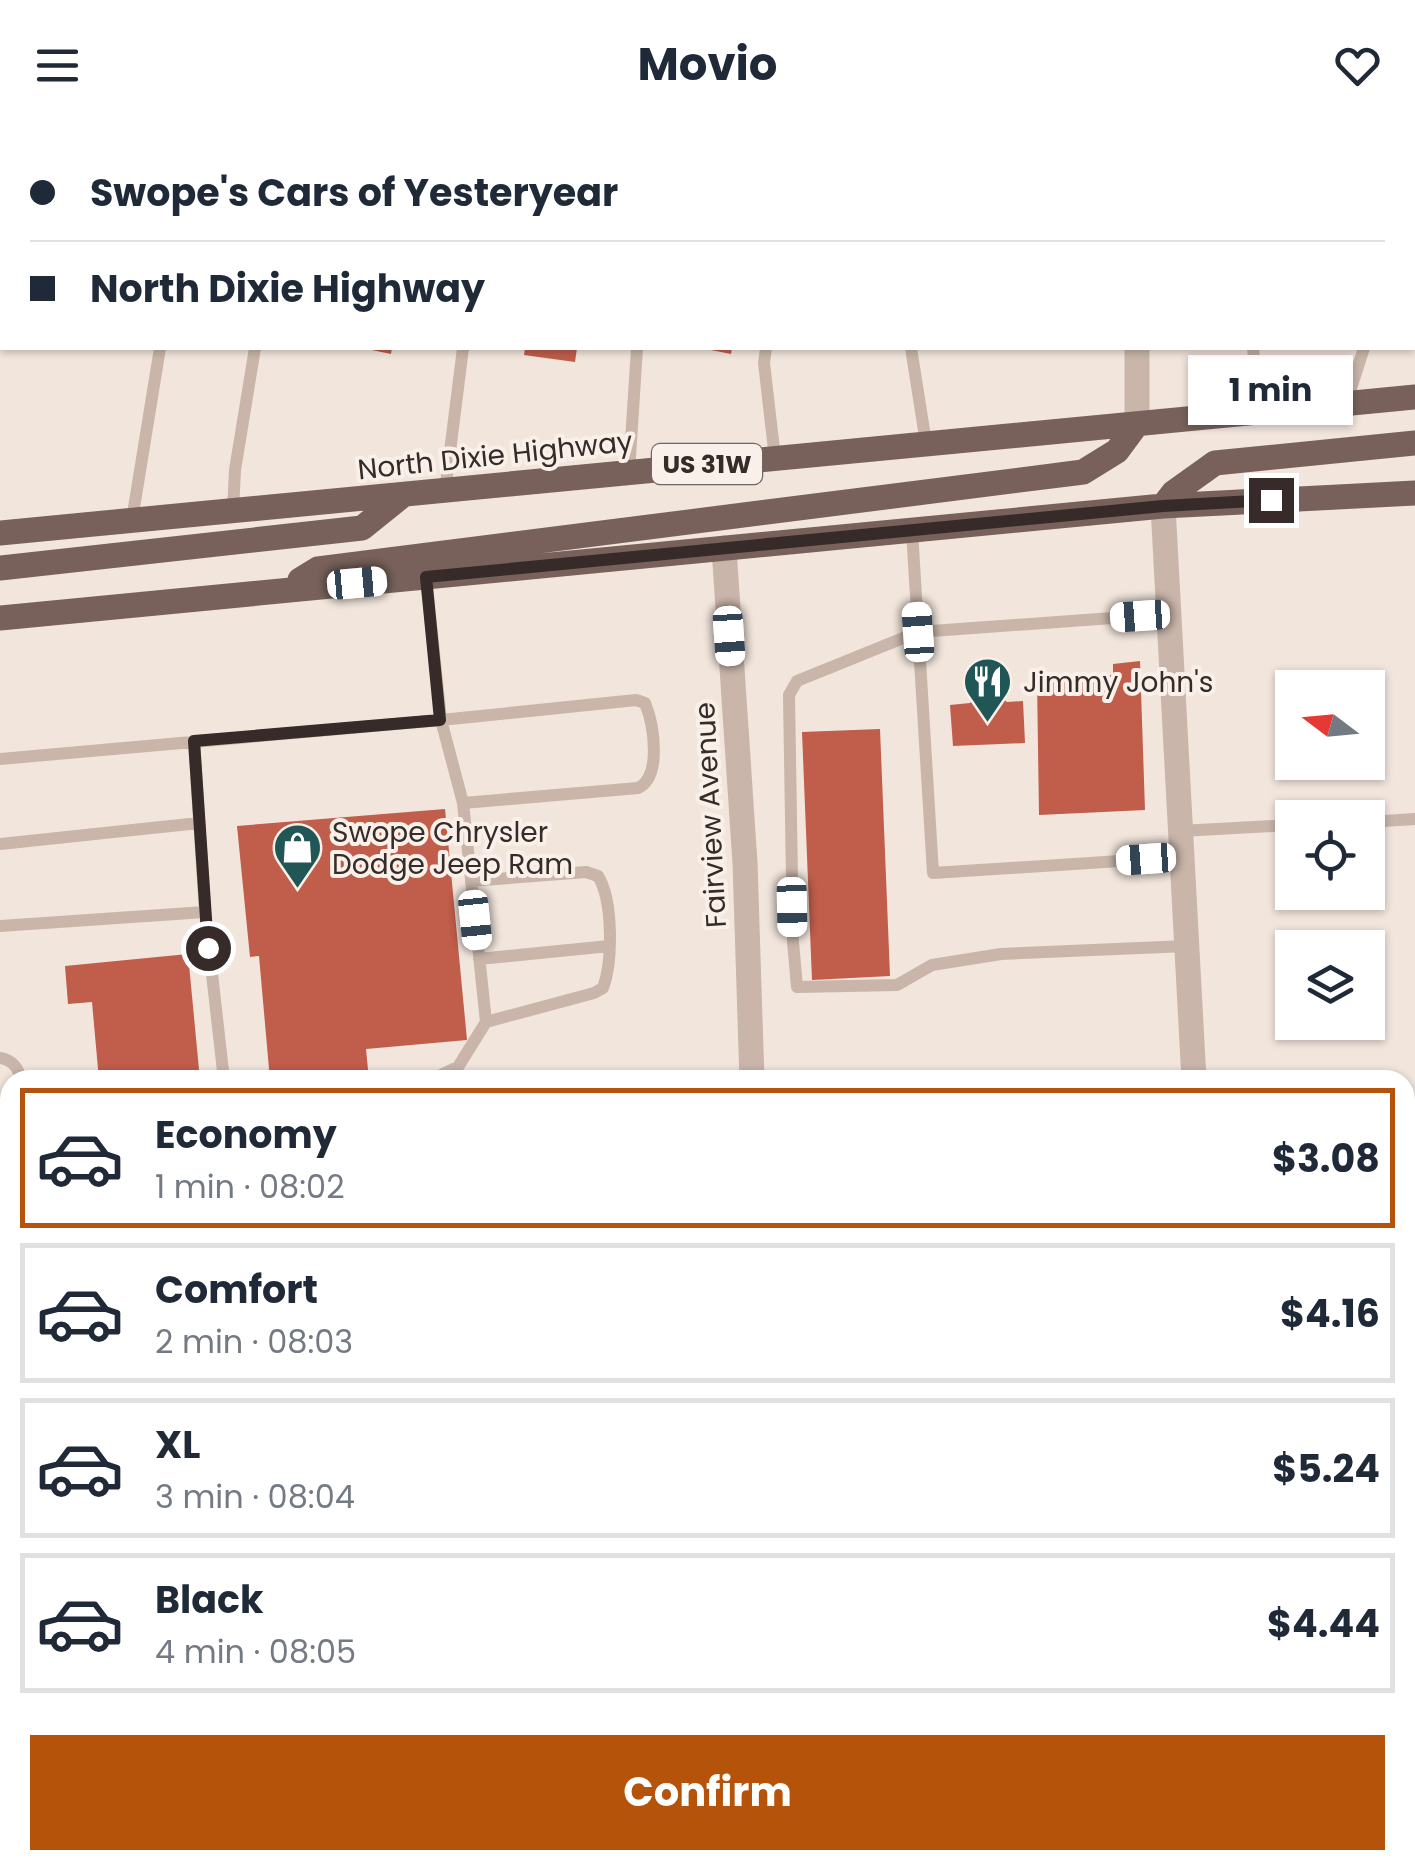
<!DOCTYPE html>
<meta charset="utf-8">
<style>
body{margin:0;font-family:Poppins,sans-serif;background:#f2f2f3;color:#1f2937;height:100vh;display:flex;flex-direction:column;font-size:38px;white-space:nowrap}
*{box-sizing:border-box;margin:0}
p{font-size:32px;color:#747a83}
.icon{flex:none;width:55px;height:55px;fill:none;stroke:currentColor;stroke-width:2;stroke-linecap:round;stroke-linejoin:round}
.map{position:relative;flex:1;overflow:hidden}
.sheet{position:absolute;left:0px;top:940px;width:1415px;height:800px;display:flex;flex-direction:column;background:#fff;border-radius:30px 30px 0 0;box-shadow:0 2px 8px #0004}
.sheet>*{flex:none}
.top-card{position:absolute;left:0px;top:0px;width:1415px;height:220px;box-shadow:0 2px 8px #0004;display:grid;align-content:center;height:220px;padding:0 30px;background:#fff}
.needle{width:65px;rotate:286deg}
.controls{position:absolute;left:1275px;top:540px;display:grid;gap:20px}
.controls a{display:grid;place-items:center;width:110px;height:110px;border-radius:0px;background:#fff;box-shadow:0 2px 8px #0004;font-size:50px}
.end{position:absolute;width:45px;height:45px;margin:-22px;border:12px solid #362b28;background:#fff;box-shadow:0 0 0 5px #fff}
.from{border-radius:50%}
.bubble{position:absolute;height:70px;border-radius:0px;background:#fff;box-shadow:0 2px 8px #0004;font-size:32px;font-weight:700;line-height:70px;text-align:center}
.car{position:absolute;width:30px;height:60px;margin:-30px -15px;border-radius:12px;box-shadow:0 0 8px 2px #0007;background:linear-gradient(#fff 24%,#345 0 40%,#fff 0 76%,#345 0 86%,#fff 0)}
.top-card b{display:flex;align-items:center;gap:35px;height:95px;font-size:38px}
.top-card b+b{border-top:2px solid #e0e1e3}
.top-card i{width:25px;height:25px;background:#1f2937}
ul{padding:18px 0 0;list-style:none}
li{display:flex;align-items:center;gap:30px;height:140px;margin:0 20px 15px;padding:0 10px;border:5px solid #e0e1e3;border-radius:0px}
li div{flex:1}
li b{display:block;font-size:38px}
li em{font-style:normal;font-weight:700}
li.selected{border-color:#b45309}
li>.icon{width:90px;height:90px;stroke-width:1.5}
.primary-button{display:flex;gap:20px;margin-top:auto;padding:20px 30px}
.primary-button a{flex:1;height:115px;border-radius:0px;background:#b45309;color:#fff;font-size:40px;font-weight:700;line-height:115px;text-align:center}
header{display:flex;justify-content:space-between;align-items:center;height:130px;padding:0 30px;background:#fff;font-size:45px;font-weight:700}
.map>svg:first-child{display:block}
.building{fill:#c05d4b}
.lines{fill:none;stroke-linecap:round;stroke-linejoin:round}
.service{stroke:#c9b5a9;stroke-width:12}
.minor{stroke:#c9b5a9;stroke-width:25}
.tertiary{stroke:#c9b5a9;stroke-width:25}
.primary{stroke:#77615a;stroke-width:25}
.route{stroke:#362b28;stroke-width:12}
.labels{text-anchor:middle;stroke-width:8;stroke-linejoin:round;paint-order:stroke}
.shield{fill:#f9f0e9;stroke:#706662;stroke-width:2.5}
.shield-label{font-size:25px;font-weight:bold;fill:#362b28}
.street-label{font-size:28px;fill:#362b28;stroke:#f9f0e9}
.poi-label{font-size:28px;fill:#362b28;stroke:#f9f0e9;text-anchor:start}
</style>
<header><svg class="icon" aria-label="menu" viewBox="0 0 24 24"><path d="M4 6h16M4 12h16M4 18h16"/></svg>Movio<svg class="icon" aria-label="heart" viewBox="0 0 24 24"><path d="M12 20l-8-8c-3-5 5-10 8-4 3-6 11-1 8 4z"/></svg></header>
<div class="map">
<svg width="1415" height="1740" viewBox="0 0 1415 1740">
<rect width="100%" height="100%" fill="#f1e5dc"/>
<path class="building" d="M362,218H392L391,224Z
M525,218H577L575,232L524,225Z
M701,218H732L731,224Z
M1140,531L1145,680L1039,685L1037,549L1113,545V534Z
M987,554L1007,572L1023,571L1025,613L953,616L950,575L970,573Z
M880,599L890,846L812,850L802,602Z
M445,679L467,910L366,919L369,950H270L259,826L250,827L237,696Z
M188,824L200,950H99L92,872L68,874L65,836Z
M1405,1293H1415V1345H1405Z
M10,1538V1565L9,1566L2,1541Z
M61,1730H116V1731L85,1740H64Z"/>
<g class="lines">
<path class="service" d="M464,0L469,2
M784,0V2
M904,0V2
M1187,0L1192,2
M54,2L55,0
M199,2L200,0
M286,2L287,0
M508,2L509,0
M1402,2L1403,0
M0,185H2
M766,218L764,233L775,328
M911,218L926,313
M1253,218L1259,281
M1346,274L1364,218
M629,342L637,218
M445,361L463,218
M233,380L235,340L255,218
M132,390L160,218
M912,401L933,743L1182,727
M1168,484L918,502L797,551L789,565L793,812L797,857L897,855L932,835L1001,824L1187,816
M194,611L205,782L224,950
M0,629L441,590L426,447
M1368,692L1415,689
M1180,701L1292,695
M0,714L199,693
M471,751L586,742L598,746C613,770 613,831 603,858L594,863L486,892
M0,796L205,782
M479,829L609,816
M0,928C12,930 19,938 21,950
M430,950L458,937L486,892L463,673L441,590L636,570L645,573C654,595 662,647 638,658L463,673
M0,1379L10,1412
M0,1523L10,1520
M181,1730L184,1740
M504,1730L507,1740
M733,1730L737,1740
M0,1739V1740
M803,1740H810"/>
<path class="minor" d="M1157,2L1158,0
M1137,294V218
M724,418L745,733L752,950
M1405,1484L1415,1481
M928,1730L930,1740"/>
<path class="tertiary" d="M1163,376L1194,950
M1300,1730L1302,1740
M546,1740L584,1730"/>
<path class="primary" d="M1163,376L1173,363L1215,333L1415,313
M0,403L1415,267
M0,438L362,398L403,365
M300,450L318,439L1083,342L1117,321L1137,294
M0,488L1163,376L1415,363"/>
</g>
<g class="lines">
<path class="route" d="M208,818L194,611L440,590L426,447L1163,376L1271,370"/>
</g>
<defs>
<symbol id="restaurant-pin" viewBox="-11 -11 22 30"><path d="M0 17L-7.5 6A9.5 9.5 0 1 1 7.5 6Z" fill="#205655" stroke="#f9f0e9"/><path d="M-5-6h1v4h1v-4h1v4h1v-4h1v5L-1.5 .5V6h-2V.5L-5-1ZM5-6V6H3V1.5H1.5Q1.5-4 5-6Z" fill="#fff"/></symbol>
<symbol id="shop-pin" viewBox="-11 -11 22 30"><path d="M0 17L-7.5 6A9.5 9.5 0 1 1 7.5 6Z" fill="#205655" stroke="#f9f0e9"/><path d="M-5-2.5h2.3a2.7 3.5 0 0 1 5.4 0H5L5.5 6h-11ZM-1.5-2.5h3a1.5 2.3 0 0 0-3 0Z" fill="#fff"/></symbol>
</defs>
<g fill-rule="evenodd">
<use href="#restaurant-pin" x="960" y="524" width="55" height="75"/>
<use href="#shop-pin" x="270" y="690" width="55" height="75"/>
</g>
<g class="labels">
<rect class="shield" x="652" y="314" width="110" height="40" rx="8"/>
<g class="shield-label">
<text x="707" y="343">US 31W</text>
</g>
<g class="street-label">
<text transform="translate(495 325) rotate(-6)" y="10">North Dixie Highway</text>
<text transform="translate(710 685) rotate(-93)" y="10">Fairview Avenue</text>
</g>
<g class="poi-label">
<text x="1023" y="562">Jimmy John's</text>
<text x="332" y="712">Swope Chrysler<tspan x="332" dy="32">Dodge Jeep Ram</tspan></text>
</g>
</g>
</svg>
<div class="controls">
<a><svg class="needle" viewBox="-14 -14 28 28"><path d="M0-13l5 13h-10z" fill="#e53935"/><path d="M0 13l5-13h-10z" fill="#747a83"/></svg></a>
<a><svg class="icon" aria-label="locate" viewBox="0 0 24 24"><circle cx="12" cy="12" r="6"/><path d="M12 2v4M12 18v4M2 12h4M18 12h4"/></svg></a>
<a><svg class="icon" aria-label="layers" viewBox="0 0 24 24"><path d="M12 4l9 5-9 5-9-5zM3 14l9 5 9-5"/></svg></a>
</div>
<i class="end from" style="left:208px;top:818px"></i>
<i class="end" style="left:1271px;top:370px"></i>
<div class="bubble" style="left:1188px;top:225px;width:165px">1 min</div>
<i class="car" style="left:357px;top:453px;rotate:85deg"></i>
<i class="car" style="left:1140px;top:486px;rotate:266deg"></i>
<i class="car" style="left:918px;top:502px;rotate:356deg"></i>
<i class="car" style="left:729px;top:506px;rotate:176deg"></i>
<i class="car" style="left:1146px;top:729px;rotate:266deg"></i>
<i class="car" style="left:792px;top:777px;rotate:179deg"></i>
<i class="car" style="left:475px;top:790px;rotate:174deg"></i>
<div class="top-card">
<b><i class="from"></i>Swope's Cars of Yesteryear</b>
<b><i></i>North Dixie Highway</b>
</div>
<section class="sheet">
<ul>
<li class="selected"><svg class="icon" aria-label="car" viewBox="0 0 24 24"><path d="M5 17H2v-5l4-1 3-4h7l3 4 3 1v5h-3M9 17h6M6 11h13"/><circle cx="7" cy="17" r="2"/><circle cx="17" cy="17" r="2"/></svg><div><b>Economy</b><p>1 min · 08:02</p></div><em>$3.08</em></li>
<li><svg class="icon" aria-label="car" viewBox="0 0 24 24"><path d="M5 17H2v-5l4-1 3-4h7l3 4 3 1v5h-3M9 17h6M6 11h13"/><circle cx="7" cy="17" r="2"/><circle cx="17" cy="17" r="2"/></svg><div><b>Comfort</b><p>2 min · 08:03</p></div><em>$4.16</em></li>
<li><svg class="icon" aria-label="car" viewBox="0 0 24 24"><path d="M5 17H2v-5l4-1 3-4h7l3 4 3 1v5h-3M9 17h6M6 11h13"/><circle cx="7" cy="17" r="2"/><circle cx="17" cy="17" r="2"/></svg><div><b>XL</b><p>3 min · 08:04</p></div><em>$5.24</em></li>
<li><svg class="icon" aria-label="car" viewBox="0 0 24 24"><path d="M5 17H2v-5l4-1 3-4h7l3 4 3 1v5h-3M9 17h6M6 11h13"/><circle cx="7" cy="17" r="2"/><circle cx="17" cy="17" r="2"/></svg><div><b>Black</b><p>4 min · 08:05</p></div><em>$4.44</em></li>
</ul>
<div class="primary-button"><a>Confirm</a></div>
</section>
</div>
